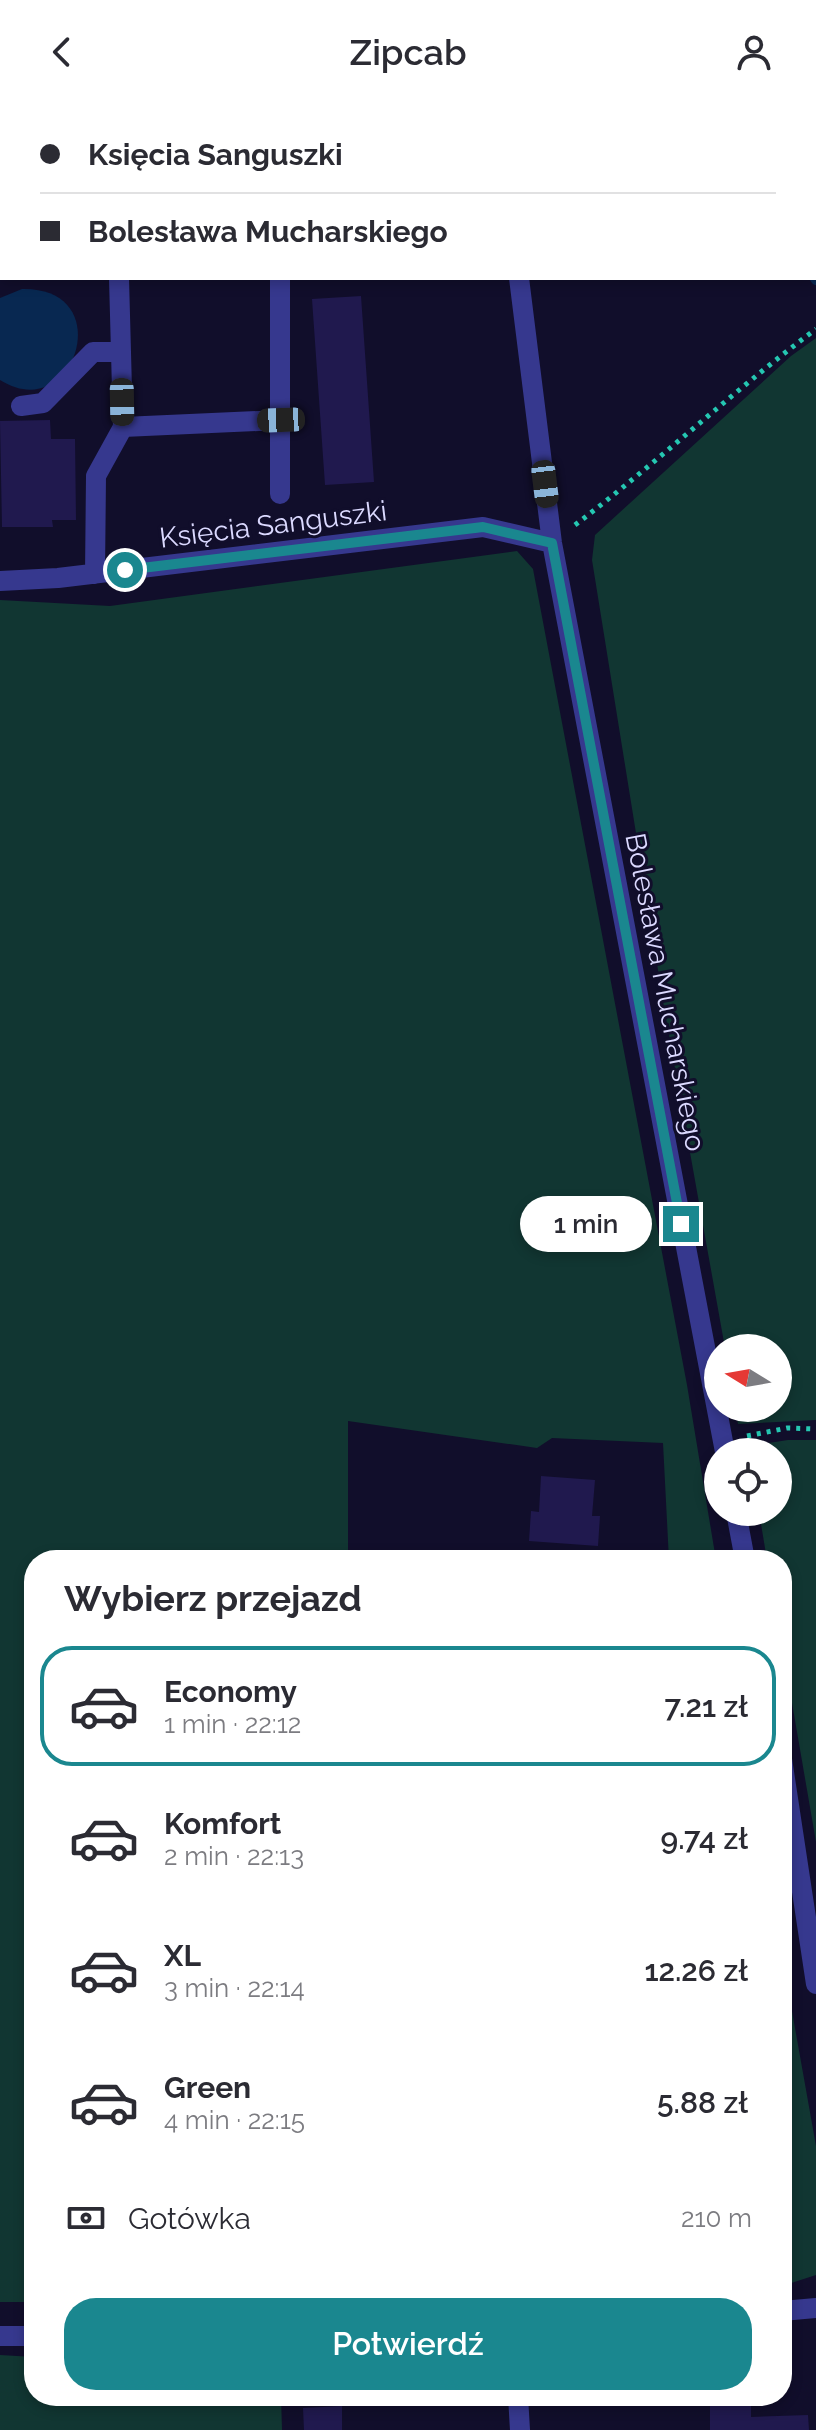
<!DOCTYPE html>
<html lang="pl">
<meta charset="utf-8">
<style>
body{margin:0;font-family:Raleway,sans-serif;background:#f2f2f3;color:#2b2b33;height:100vh;display:flex;flex-direction:column;font-size:30px;white-space:nowrap}
*{box-sizing:border-box;margin:0}
p{font-size:26px;color:#7c7c81}
.icon{flex:none;width:44px;height:44px;fill:none;stroke:currentColor;stroke-width:2;stroke-linecap:round;stroke-linejoin:round}
.map{position:relative;flex:1;overflow:hidden}
.side{position:absolute;left:24px;top:1446px;width:768px;height:856px;display:flex;flex-direction:column;background:#fff;border-radius:32px;box-shadow:0 4px 12px #0003}
.side>*{flex:none}
.top-card{position:absolute;left:0px;top:0px;width:816px;height:176px;box-shadow:0 4px 12px #0003;display:grid;align-content:center;height:176px;padding:0 40px;background:#fff}
.needle{width:52px;rotate:281deg}
.fabs{position:absolute;left:704px;top:1230px;display:grid;gap:16px}
.fabs a{display:grid;place-items:center;width:88px;height:88px;border-radius:50%;background:#fff;box-shadow:0 4px 12px #0003;font-size:40px}
.end{position:absolute;width:36px;height:36px;margin:-18px;border:10px solid #1a878f;background:#fff;box-shadow:0 0 0 4px #fff}
.from{border-radius:50%}
.bubble{position:absolute;height:56px;border-radius:28px;background:#fff;box-shadow:0 4px 12px #0003;font-size:26px;font-weight:600;line-height:56px;text-align:center}
.car{position:absolute;width:24px;height:48px;margin:-24px -12px;border-radius:10px;box-shadow:0 0 6px 2px #0007;background:linear-gradient(#222 24%,#8ab4d8 0 40%,#222 0 76%,#8ab4d8 0 86%,#222 0)}
.top-card b{display:flex;align-items:center;gap:28px;height:76px;font-size:30px}
.top-card b+b{border-top:2px solid #e1e1e2}
.top-card i{width:20px;height:20px;background:#2b2b33}
ul{padding:0;list-style:none}
li{display:flex;align-items:center;gap:24px;height:120px;margin:0 16px 12px;padding:0 24px;border:4px solid transparent;border-radius:32px}
li div{flex:1}
li b{display:block;font-size:30px}
li em{font-style:normal;font-weight:600}
li.current{border-color:#1a878f}
li>.icon{width:72px;height:72px;stroke-width:1.5}
h2{padding:0 40px;font-size:36px;line-height:96px}
.pay{display:flex;align-items:center;gap:20px;height:88px;padding:0 40px;font-size:30px}
.pay p{margin-inline-start:auto}
.primary-button{display:flex;gap:16px;margin-top:auto;padding:16px 40px}
.primary-button a{flex:1;height:92px;border-radius:32px;background:#1a878f;color:#fff;font-size:32px;font-weight:600;line-height:92px;text-align:center}
header{display:flex;justify-content:space-between;align-items:center;height:104px;padding:0 40px;background:#fff;font-size:36px;font-weight:600}
.map>svg:first-child{display:block}
.green{fill:#113632}
.water{fill:#082851}
.lines{fill:none;stroke-linecap:round;stroke-linejoin:round}
.stream{stroke:#082851;stroke-width:10}
.building{fill:#20194e}
.path{stroke:#25c7b2;stroke-width:5;stroke-dasharray:4 6;stroke-linecap:butt}
.minor{stroke:#36388e;stroke-width:20}
.route{stroke:#1a878f;stroke-width:10}
.labels{text-anchor:middle;stroke-width:6;stroke-linejoin:round;paint-order:stroke}
.street-label{font-size:28px;fill:#dbd9ff;stroke:#110e2b}
</style>
<header><svg class="icon" aria-label="back" viewBox="0 0 24 24"><path d="M15 5l-7 7 7 7"/></svg>Zipcab<svg class="icon" aria-label="person" viewBox="0 0 24 24"><circle cx="12" cy="8" r="4"/><path d="M4 21q1-7 8-7t8 7"/></svg></header>
<div class="map">
<svg width="816" height="2326" viewBox="0 0 816 2326">
<rect width="100%" height="100%" fill="#110e2b"/>
<path class="green" d="M816,234V1316L738,1320L735,1304H778V1244H725L664,903L592,456L595,431L791,252Z
M517,447L533,465L687,1281L716,1456H669L663,1339L552,1334L537,1344L348,1317V1456H34V2198H0V496L110,502Z
M788,1336H816V1738L782,1541V1456H767L759,1408H778V1348H751L755,1341Z
M782,1851L816,2042V2171L782,2182Z
M0,2251L34,2253V2292H281L282,2326H0Z"/>
<path class="water" d="M22,185C120,183 74,323 0,276V194Z"/>
<g class="lines">
<path class="stream" d="M719,0V2
M814,173L816,176"/>
</g>
<path class="building" d="M361,192L374,378L325,381L312,195Z
M50,316L51,335H75L76,416H52L53,423H2L0,317Z
M541,1372L595,1376L592,1412H600L598,1442L529,1437L531,1407L539,1408Z
M710,2292H751V2313L808,2311L809,2326H710Z
M342,2302V2326H304L303,2304Z"/>
<g class="lines">
<path class="path" d="M575,421C658,358 733,287 816,225
M747,1332L787,1324L816,1325"/>
<path class="minor" d="M115,0V2
M277,0V2
M498,0V2
M519,174L552,439L725,1348
M21,302L43,299L93,248H121
M123,323L281,316
M280,390V174
M95,470L96,372L123,323L119,174
M0,477L58,474L483,423L552,439
M736,1408L745,1456
M782,1655L816,1880
M782,2207L816,2204
M0,2232H34
M518,2292L520,2326"/>
</g>
<g class="lines">
<path class="route" d="M125,466L483,423L552,439L681,1120"/>
</g>
<g class="labels">
<g class="street-label">
<text transform="translate(273 420) rotate(-7)" y="10">Księcia Sanguszki</text>
<text transform="translate(666 888) rotate(79)" y="10">Bolesława Mucharskiego</text>
</g>
</g>
</svg>
<div class="fabs">
<a><svg class="needle" viewBox="-14 -14 28 28"><path d="M0-13l5 13h-10z" fill="#e53935"/><path d="M0 13l5-13h-10z" fill="#7c7c81"/></svg></a>
<a><svg class="icon" aria-label="locate" viewBox="0 0 24 24"><circle cx="12" cy="12" r="6"/><path d="M12 2v4M12 18v4M2 12h4M18 12h4"/></svg></a>
</div>
<i class="end from" style="left:125px;top:466px"></i>
<i class="end" style="left:681px;top:1120px"></i>
<div class="bubble" style="left:520px;top:1092px;width:132px">1 min</div>
<i class="car" style="left:122px;top:298px;rotate:179deg"></i>
<i class="car" style="left:281px;top:316px;rotate:268deg"></i>
<i class="car" style="left:545px;top:380px;rotate:173deg"></i>
<div class="top-card">
<b><i class="from"></i>Księcia Sanguszki</b>
<b><i></i>Bolesława Mucharskiego</b>
</div>
<section class="side">
<h2>Wybierz przejazd</h2>
<ul>
<li class="current"><svg class="icon" aria-label="car" viewBox="0 0 24 24"><path d="M5 17H2v-5l4-1 3-4h7l3 4 3 1v5h-3M9 17h6M6 11h13"/><circle cx="7" cy="17" r="2"/><circle cx="17" cy="17" r="2"/></svg><div><b>Economy</b><p>1 min · 22:12</p></div><em>7.21 zł</em></li>
<li><svg class="icon" aria-label="car" viewBox="0 0 24 24"><path d="M5 17H2v-5l4-1 3-4h7l3 4 3 1v5h-3M9 17h6M6 11h13"/><circle cx="7" cy="17" r="2"/><circle cx="17" cy="17" r="2"/></svg><div><b>Komfort</b><p>2 min · 22:13</p></div><em>9.74 zł</em></li>
<li><svg class="icon" aria-label="car" viewBox="0 0 24 24"><path d="M5 17H2v-5l4-1 3-4h7l3 4 3 1v5h-3M9 17h6M6 11h13"/><circle cx="7" cy="17" r="2"/><circle cx="17" cy="17" r="2"/></svg><div><b>XL</b><p>3 min · 22:14</p></div><em>12.26 zł</em></li>
<li><svg class="icon" aria-label="car" viewBox="0 0 24 24"><path d="M5 17H2v-5l4-1 3-4h7l3 4 3 1v5h-3M9 17h6M6 11h13"/><circle cx="7" cy="17" r="2"/><circle cx="17" cy="17" r="2"/></svg><div><b>Green</b><p>4 min · 22:15</p></div><em>5.88 zł</em></li>
</ul>
<div class="pay"><svg class="icon" aria-label="cash" viewBox="0 0 24 24"><path d="M3 7h18v10H3z"/><circle cx="12" cy="12" r="2"/></svg>Gotówka<p>210 m</p></div>
<div class="primary-button"><a>Potwierdź</a></div>
</section>
</div>
